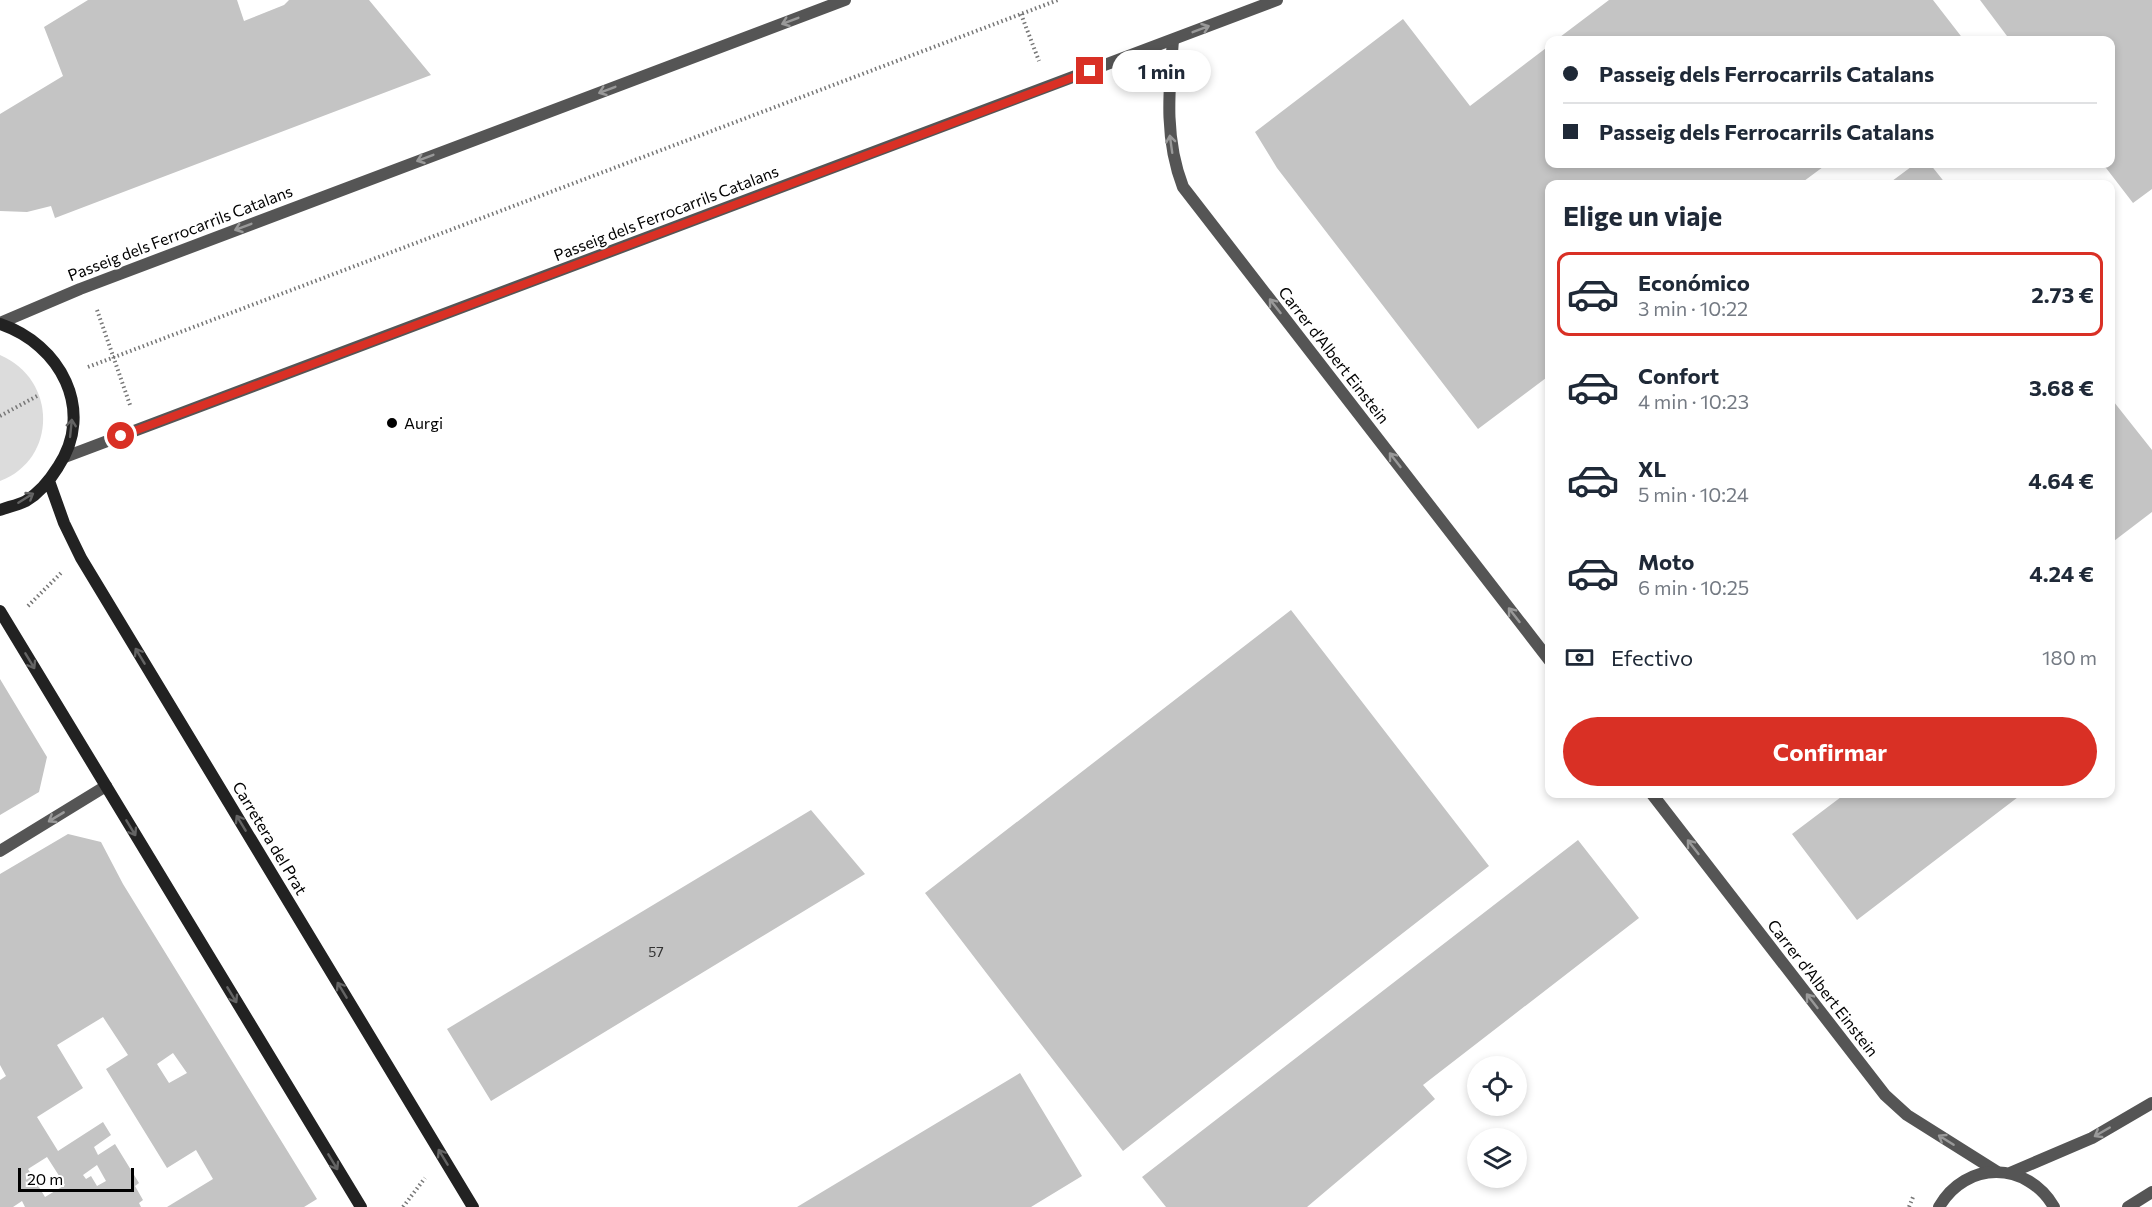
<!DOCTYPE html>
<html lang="es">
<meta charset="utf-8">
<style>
body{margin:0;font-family:Commissioner,sans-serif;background:#f6f6f7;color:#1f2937;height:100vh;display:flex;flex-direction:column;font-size:22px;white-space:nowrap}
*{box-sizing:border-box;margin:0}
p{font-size:20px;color:#747a83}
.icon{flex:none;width:33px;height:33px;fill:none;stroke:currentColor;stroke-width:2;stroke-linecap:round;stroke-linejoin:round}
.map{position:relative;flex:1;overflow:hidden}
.panel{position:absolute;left:1545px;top:180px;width:570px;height:618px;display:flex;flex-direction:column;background:#fff;border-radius:12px;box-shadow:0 3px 9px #0003}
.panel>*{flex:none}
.banner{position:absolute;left:1545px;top:36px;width:570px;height:132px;border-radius:12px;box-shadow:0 3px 9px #0003;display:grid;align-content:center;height:132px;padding:0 18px;background:#fff}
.tools{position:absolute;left:1467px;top:1056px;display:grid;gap:12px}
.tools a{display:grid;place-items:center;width:60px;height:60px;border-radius:50%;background:#fff;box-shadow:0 3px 9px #0003;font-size:30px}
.scale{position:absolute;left:18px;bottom:15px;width:116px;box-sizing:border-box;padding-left:6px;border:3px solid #000;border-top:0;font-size:16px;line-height:21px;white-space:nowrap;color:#000;-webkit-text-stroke:4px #fff;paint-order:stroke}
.end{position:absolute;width:27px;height:27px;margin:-14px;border:8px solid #d93025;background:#fff;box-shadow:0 0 0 3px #fff}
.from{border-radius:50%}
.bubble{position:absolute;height:42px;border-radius:21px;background:#fff;box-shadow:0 3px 9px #0003;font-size:20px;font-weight:700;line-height:42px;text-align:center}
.banner b{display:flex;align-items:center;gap:21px;height:57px;font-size:22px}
.banner b+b{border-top:2px solid #e0e1e3}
.banner i{width:15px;height:15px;background:#1f2937}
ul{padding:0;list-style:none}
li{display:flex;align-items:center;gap:18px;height:84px;margin:0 12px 9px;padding:0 6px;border:3px solid transparent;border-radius:12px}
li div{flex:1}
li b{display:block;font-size:22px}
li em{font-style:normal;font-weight:700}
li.current{border-color:#d93025}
li>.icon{width:54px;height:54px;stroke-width:1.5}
h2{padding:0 18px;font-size:27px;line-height:72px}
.pay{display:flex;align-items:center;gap:15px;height:66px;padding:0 18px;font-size:22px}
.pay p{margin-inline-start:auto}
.button{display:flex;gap:12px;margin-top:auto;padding:12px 18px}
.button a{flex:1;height:69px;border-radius:36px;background:#d93025;color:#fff;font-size:24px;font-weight:700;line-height:69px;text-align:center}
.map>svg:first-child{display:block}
.green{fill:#dcdcdc}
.building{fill:#c4c4c4;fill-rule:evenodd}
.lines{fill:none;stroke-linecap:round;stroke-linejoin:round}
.path{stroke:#777;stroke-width:4;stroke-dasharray:1.5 3;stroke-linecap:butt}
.minor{stroke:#555;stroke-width:12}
.tertiary{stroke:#555;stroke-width:12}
.secondary{stroke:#222;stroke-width:12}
.oneway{stroke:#999}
.oneway2{stroke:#646464}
.route{stroke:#d93025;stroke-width:8}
.poi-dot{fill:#000;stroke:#fff;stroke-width:2}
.labels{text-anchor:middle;stroke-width:4.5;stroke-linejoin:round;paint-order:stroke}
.number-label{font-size:14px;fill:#313131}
.street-label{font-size:16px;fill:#000;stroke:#fff}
.poi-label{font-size:16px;fill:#000;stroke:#fff;text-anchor:start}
</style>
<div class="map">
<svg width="2152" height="1207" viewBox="0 0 2152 1207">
<rect width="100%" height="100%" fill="#fff"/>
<path class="green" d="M0,355C57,379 58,459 0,481Z"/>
<path class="building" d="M88,0H237L244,21L284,5L289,0H369L431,75L55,218L51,206L27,212L0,211V114L63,76L44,27Z
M1609,0H1933L1964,40H1556Z
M1980,0H2152V189L2133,203L2103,164H2110V40H2010Z
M1403,19L1470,106L1550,45V164H1827L1800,184H1550V375L1478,429L1277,168L1255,132Z
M1915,164H1930L1946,184H1888Z
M2110,397L2152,450V512L2110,544Z
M1291,610L1489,866L1123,1151L925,893Z
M0,679L47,757L39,792L0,815Z
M1845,794H2022L1857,920L1792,834Z
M811,810L865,874L491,1101L447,1029Z
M68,834L101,842L123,884L317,1199L304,1207H167L213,1179L196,1150L167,1168L106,1069L128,1055L103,1017L57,1045L83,1088L37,1117L58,1151L103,1122L111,1135L94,1147L98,1155L115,1144L139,1183L135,1186L143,1200L139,1203L141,1207H25L22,1201L13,1207H0V1080L6,1076L0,1065V874ZM173,1053L187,1073L169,1083L157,1064ZM47,1157L65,1185L45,1197L28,1169ZM97,1165L106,1181L97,1186L91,1176L86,1179L83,1175Z
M1578,840L1639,918L1423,1085L1435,1099L1307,1207H1166L1142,1177Z
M1020,1073L1082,1176L1031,1207H797Z"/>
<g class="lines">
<path class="path" d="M1021,14L1039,61
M97,310L130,405
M88,367L1058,0
M0,416L39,395
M28,606L61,573
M403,1207L425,1178
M1909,1207L1913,1197"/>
<path class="minor" d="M1173,40C1169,90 1164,138 1183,187L1550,661
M1652,794L1885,1095L1907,1115L1996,1171
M0,851L106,786"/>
<path class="tertiary" d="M0,323L80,289L845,0
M65,457L1277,0
M2010,1173L2092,1138L2152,1103
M1939,1207C1966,1160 2027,1161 2054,1207
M2128,1207L2152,1192"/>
<path class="secondary" d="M0,324C60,344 96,410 58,467C50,480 39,493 26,501C18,505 8,507 0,510
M49,481L64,523L81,558L473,1207
M0,611L361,1207"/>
</g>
<defs><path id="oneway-shaft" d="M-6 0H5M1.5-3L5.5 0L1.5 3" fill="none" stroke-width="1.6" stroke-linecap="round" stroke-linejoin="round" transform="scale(1.5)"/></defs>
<g class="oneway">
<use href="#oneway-shaft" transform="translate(790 21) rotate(159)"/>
<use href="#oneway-shaft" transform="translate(1201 29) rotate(-21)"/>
<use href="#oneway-shaft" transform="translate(607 90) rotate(159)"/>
<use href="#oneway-shaft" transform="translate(1171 144) rotate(-98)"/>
<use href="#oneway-shaft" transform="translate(425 158) rotate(159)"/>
<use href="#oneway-shaft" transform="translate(243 227) rotate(159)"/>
<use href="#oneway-shaft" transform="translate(1275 306) rotate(-128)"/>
<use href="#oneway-shaft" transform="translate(1395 460) rotate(-128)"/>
<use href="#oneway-shaft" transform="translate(1514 615) rotate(-128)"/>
<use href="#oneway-shaft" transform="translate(56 817) rotate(149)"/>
<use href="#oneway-shaft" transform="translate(1693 847) rotate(-128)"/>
<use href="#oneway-shaft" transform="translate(1812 1001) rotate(-128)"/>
<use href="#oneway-shaft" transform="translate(2102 1132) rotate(150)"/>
<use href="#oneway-shaft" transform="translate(1946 1140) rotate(-148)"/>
</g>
<g class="oneway2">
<use href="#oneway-shaft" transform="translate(71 428) rotate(-84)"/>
<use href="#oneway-shaft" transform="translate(26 498) rotate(-32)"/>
<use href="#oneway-shaft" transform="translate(140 656) rotate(-121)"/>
<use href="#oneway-shaft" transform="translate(30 661) rotate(59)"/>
<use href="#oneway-shaft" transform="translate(241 823) rotate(-121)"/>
<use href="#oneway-shaft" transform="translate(131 828) rotate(59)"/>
<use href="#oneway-shaft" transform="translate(342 990) rotate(-121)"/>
<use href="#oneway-shaft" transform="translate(232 995) rotate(59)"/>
<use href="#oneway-shaft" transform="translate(443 1157) rotate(-121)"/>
<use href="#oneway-shaft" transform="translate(333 1162) rotate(59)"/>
</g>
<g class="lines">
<path class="route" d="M121,436L1090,71"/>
</g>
<circle class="poi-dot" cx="392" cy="423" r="6"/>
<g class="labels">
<g class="number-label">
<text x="656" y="957">57</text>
</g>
<g class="street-label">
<text transform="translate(666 213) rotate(-21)" y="6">Passeig dels Ferrocarrils Catalans</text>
<text transform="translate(180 233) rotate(-21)" y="6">Passeig dels Ferrocarrils Catalans</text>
<text transform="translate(1334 355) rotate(52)" y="6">Carrer d'Albert Einstein</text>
<text transform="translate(270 838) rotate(59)" y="6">Carretera del Prat</text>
<text transform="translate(1823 988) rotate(52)" y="6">Carrer d'Albert Einstein</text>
</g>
<g class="poi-label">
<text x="404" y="429">Aurgi</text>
</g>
</g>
</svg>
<div class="tools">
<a><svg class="icon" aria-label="locate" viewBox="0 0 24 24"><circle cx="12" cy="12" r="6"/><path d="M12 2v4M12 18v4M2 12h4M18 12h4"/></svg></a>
<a><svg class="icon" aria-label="layers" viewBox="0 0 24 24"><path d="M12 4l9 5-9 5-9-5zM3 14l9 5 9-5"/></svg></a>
</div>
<div class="scale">20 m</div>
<i class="end from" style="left:121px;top:436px"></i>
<i class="end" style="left:1090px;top:71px"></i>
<div class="bubble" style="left:1112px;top:50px;width:99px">1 min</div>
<div class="banner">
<b><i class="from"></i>Passeig dels Ferrocarrils Catalans</b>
<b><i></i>Passeig dels Ferrocarrils Catalans</b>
</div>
<section class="panel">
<h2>Elige un viaje</h2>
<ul>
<li class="current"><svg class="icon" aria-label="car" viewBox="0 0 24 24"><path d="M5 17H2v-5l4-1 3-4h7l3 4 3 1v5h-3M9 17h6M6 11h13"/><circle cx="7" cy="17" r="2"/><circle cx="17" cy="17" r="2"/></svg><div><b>Económico</b><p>3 min · 10:22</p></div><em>2.73 €</em></li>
<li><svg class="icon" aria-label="car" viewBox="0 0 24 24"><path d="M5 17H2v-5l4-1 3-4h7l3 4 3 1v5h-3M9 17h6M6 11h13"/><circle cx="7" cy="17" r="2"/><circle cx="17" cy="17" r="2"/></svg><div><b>Confort</b><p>4 min · 10:23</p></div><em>3.68 €</em></li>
<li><svg class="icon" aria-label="car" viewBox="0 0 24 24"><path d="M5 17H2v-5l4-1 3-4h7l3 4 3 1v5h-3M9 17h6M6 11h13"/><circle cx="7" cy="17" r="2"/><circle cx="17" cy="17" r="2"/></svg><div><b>XL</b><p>5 min · 10:24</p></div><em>4.64 €</em></li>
<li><svg class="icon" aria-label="car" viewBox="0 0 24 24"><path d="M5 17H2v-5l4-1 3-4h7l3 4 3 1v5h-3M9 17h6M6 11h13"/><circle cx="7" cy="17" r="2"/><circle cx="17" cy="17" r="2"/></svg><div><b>Moto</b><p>6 min · 10:25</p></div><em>4.24 €</em></li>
</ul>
<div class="pay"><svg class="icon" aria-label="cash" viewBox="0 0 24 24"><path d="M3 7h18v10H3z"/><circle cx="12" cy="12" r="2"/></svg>Efectivo<p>180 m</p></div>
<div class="button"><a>Confirmar</a></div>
</section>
</div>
